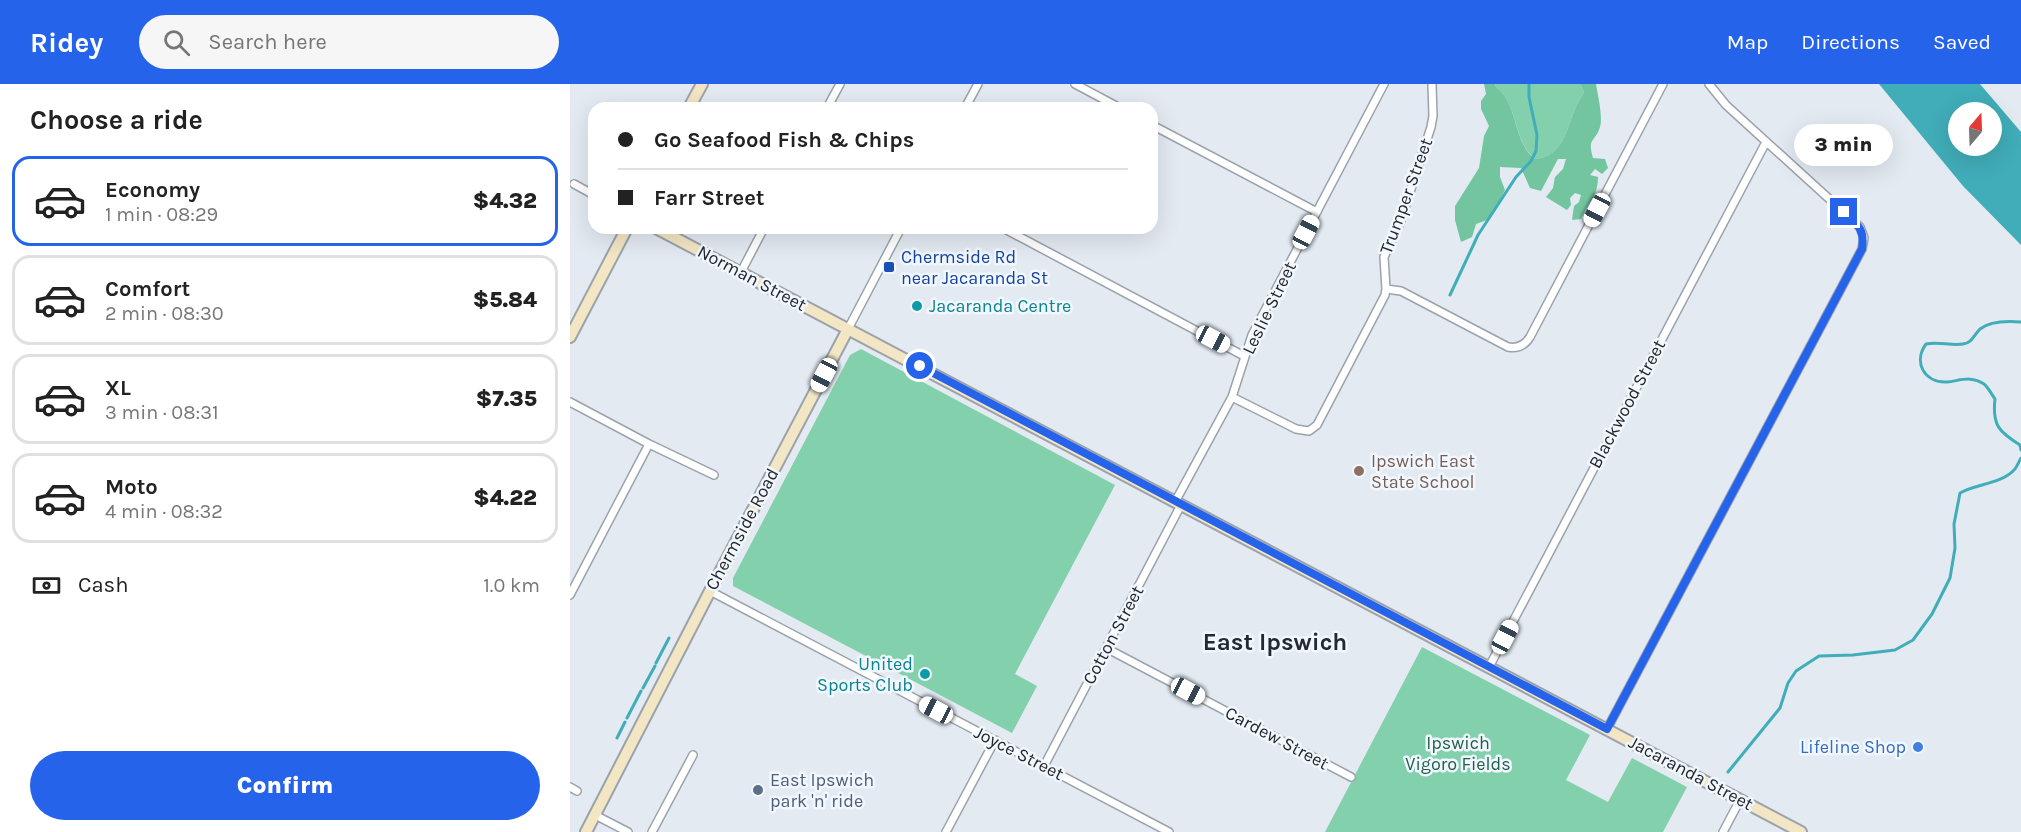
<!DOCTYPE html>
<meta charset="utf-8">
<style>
body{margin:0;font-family:Karla,sans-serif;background:#f6f6f6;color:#222;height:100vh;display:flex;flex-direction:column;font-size:22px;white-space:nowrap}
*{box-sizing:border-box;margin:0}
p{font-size:20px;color:#767676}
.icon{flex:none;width:33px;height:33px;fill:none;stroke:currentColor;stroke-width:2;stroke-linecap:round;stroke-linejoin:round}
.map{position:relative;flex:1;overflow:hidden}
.drawer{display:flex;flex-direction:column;background:#fff;width:570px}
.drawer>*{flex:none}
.hud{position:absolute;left:18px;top:18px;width:570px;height:132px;border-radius:18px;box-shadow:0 6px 24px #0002;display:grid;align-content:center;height:132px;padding:0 30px;background:#fff}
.needle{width:39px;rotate:19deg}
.buttons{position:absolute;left:1378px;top:18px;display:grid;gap:12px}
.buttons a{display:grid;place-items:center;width:54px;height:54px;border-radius:50%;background:#fff;box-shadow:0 6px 24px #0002;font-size:30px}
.end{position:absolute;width:27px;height:27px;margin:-14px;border:8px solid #2563eb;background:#fff;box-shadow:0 0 0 3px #fff}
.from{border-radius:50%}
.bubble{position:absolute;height:42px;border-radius:21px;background:#fff;box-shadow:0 6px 24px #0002;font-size:20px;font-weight:800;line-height:42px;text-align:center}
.car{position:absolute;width:18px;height:36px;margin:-18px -9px;border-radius:8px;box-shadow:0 0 4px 2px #0007;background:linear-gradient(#fff 24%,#345 0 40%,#fff 0 76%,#345 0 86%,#fff 0)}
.hud b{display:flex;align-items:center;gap:21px;height:57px;font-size:22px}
.hud b+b{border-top:2px solid #e0e0e0}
.hud i{width:15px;height:15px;background:#222}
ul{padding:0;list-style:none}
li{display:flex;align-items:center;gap:18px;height:90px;margin:0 12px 9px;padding:0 18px;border:3px solid #e0e0e0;border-radius:18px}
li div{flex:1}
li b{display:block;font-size:22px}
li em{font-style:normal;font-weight:800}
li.on{border-color:#2563eb}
li>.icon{width:54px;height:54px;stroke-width:1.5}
h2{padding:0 30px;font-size:27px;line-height:72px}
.pay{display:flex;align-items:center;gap:15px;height:66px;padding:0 30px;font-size:22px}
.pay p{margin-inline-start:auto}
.cta{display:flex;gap:12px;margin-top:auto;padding:12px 30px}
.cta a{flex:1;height:69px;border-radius:36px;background:#2563eb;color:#fff;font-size:24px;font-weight:800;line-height:69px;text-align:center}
header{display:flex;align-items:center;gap:36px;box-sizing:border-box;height:84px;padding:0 30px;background:#2563eb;color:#fff}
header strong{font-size:28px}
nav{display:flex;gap:33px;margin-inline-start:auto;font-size:21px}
.search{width:420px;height:54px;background:#f6f6f6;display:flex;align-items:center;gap:15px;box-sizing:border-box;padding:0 21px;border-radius:33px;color:#767676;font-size:22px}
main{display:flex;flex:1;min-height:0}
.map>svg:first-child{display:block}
.green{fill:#83d0ac}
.forest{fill:#72c59f}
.water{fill:#40adb8;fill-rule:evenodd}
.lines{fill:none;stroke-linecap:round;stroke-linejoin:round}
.stream{stroke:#40adb8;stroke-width:3}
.street-casing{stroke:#9ca2aa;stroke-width:10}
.secondary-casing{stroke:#9ca2aa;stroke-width:14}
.street{stroke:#fff;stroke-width:7}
.secondary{stroke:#f3e6c5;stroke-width:10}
.route{stroke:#2563eb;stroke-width:8}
.transit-dot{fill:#1a4fb4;stroke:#f1f7fe;stroke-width:2}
.culture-dot{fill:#0f9aa8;stroke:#f1f7fe;stroke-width:2}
.education-dot{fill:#8d6e63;stroke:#f1f7fe;stroke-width:2}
.shop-dot{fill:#3f7fe0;stroke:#f1f7fe;stroke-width:2}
.service-dot{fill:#5c6f8a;stroke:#f1f7fe;stroke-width:2}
.labels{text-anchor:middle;stroke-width:5;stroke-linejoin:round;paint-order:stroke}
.street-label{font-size:18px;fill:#24262a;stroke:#f1f7fe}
.transit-label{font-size:18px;fill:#164399;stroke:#f1f7fe;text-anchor:start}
.culture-label{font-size:18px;fill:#0d838f;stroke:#f1f7fe;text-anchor:start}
.education-label{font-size:18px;fill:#785e54;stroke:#f1f7fe;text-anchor:start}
.park-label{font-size:18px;fill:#216046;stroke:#f1f7fe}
.shop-label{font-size:18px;fill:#366cbe;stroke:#f1f7fe;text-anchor:end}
.service-label{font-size:18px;fill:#4e5e75;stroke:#f1f7fe;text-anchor:start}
.district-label{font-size:24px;font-weight:bold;fill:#252a31;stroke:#f1f7fe}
</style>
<header>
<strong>Ridey</strong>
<div class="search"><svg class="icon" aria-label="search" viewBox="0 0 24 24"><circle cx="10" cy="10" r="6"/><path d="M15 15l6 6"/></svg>Search here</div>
<nav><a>Map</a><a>Directions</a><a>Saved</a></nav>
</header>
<main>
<section class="drawer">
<h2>Choose a ride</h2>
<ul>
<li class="on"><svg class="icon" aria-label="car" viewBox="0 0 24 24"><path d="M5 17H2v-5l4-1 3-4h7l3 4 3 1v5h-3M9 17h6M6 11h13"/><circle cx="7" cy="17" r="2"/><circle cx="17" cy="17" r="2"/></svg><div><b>Economy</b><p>1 min · 08:29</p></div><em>$4.32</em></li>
<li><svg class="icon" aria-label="car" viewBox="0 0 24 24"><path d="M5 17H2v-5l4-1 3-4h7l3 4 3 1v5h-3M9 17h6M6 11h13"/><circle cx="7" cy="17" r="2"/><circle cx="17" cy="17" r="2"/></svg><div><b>Comfort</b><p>2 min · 08:30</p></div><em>$5.84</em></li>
<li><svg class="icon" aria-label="car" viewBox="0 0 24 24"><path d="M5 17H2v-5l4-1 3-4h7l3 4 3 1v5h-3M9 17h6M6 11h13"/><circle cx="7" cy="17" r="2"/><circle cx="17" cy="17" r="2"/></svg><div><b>XL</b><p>3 min · 08:31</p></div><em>$7.35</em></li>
<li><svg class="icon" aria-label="car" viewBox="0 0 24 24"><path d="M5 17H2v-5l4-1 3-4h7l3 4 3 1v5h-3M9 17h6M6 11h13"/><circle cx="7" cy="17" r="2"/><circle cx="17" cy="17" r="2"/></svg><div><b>Moto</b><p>4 min · 08:32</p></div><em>$4.22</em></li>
</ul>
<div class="pay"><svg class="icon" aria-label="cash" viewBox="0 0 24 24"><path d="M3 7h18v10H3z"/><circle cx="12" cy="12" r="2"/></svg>Cash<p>1.0 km</p></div>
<div class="cta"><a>Confirm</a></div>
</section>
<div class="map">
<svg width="1451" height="748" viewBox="0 0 1451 748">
<rect width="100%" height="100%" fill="#e3eaf2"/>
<path class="green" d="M925,0H1010L1014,8C1011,14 1007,19 1005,25C996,47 993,72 965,75C942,56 949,20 926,3Z
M291,265L545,401L445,590L467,602L442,649L163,502V494L280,271Z
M852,563L1020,651L996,696L1038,718L1062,674L1117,703L1093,748H755Z"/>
<path class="forest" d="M914,0H925L926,3C949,20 942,57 965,75C993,72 996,47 1005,25C1007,19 1011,14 1014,8L1010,0H1026C1028,12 1033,33 1030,43C1025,59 1017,53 1023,74L1035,75L1038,84L1032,90L1025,85L1020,91L1028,93C1028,113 1018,118 1011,135L1002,136L1004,122L1009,118L1011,111L1005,109L1000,114L1001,121L997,126L976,113L983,104L985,93L993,85L996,75H988L971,107L960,104L951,84L930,83V93L935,106L920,135L906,140L902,153L891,158L885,136V122L909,84L914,52L919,42L911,25V17L916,10Z"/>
<path class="water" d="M1309,0H1410L1451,48V161L1393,102ZM1389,28H1422V62H1389Z"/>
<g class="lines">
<path class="stream" d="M880,211L908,151L946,93L961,77L966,67L967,51L959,13V0
M1451,238C1439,237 1420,237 1410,245C1404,251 1402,259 1393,260C1380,262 1369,257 1356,260C1343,278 1354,299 1377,298C1389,297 1401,291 1414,300C1418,303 1422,311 1425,315C1422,341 1429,348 1450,361L1451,366
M86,579L99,554
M73,604L85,582
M57,634L71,607
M47,654L55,638
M1158,688L1210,624L1218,599L1226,587L1249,572L1283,571L1325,566L1343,556L1362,530L1380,494L1385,464L1384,440L1390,409C1406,400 1431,400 1444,386C1447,383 1449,377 1451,374"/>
<defs>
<path id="street" d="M505,0L550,24
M257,24L270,0
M395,24L408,0
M582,41L747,128
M4,100L24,111
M433,144L674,272
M171,188L194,144
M816,205L831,207L938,263C948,265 955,261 960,253L1093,0
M278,245L331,144
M662,313L726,345L739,347L747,341L815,211L816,205L814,173L830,139L861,43L863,32L862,0
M0,318L79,360L144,391
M605,418L662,313L682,251L814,0
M140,507L599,748
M0,511L79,360
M536,564L781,693
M919,583L1196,58
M1037,645L1292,165L1294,154L1290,143L1156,21L1139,0
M474,682L611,421
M0,703L7,707
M25,731L58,748
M82,748L123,671
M376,748L425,656
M1153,748L1170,716"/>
<path id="secondary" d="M119,24L132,0
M86,144L1231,748
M0,253L57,144
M16,748L140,507L278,245"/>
</defs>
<use href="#street" class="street-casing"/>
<use href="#secondary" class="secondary-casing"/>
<use href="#street" class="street"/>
<use href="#secondary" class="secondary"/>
</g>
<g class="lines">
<path class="route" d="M350,282L1037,645L1292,165C1295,145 1288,141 1274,128"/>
</g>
<rect class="transit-dot" x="313" y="177" width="12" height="12" rx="3"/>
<g class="culture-dot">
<circle cx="347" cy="222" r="6"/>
<circle cx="355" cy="590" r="6"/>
</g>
<circle class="education-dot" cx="789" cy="387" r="6"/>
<circle class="shop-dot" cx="1348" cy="663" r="6"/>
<circle class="service-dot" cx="188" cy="706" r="6"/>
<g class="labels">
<g class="street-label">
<text transform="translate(836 112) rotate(-70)" y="6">Trumper Street</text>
<text transform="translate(182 194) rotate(28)" y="6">Norman Street</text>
<text transform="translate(699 224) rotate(-64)" y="6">Leslie Street</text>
<text transform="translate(1057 320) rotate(-62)" y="6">Blackwood Street</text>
<text transform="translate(172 445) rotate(-62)" y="6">Chermside Road</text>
<text transform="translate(543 551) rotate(-62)" y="6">Cotton Street</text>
<text transform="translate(707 654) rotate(28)" y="6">Cardew Street</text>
<text transform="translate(449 669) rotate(27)" y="6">Joyce Street</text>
<text transform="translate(1121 689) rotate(28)" y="6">Jacaranda Street</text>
</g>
<g class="transit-label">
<text x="331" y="179">Chermside Rd<tspan x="331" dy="21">near Jacaranda St</tspan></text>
</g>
<g class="culture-label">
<text x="359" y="228">Jacaranda Centre</text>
<text x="343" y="586" text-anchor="end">United<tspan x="343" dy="21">Sports Club</tspan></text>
</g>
<g class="education-label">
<text x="801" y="383">Ipswich East<tspan x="801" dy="21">State School</tspan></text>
</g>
<g class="park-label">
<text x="888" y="665">Ipswich<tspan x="888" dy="21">Vigoro Fields</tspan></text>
</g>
<g class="shop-label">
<text x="1336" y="669">Lifeline Shop</text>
</g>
<g class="service-label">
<text x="200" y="702">East Ipswich<tspan x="200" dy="21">park 'n' ride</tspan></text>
</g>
<g class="district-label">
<text x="705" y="566">East Ipswich</text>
</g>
</g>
</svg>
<div class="buttons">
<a><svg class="needle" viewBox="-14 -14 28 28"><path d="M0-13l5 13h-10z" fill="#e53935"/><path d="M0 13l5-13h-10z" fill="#767676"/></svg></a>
</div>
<i class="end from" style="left:350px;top:282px"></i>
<i class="end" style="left:1274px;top:128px"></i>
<div class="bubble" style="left:1224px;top:40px;width:99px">3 min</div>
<i class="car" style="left:1027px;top:126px;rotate:208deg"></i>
<i class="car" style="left:736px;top:148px;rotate:28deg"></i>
<i class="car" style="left:643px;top:255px;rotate:118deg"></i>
<i class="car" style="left:254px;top:291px;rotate:208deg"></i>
<i class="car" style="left:935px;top:553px;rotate:28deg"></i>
<i class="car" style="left:618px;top:607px;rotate:118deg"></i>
<i class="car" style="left:366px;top:626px;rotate:298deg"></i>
<div class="hud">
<b><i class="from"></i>Go Seafood Fish &amp; Chips</b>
<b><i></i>Farr Street</b>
</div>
</div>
</main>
